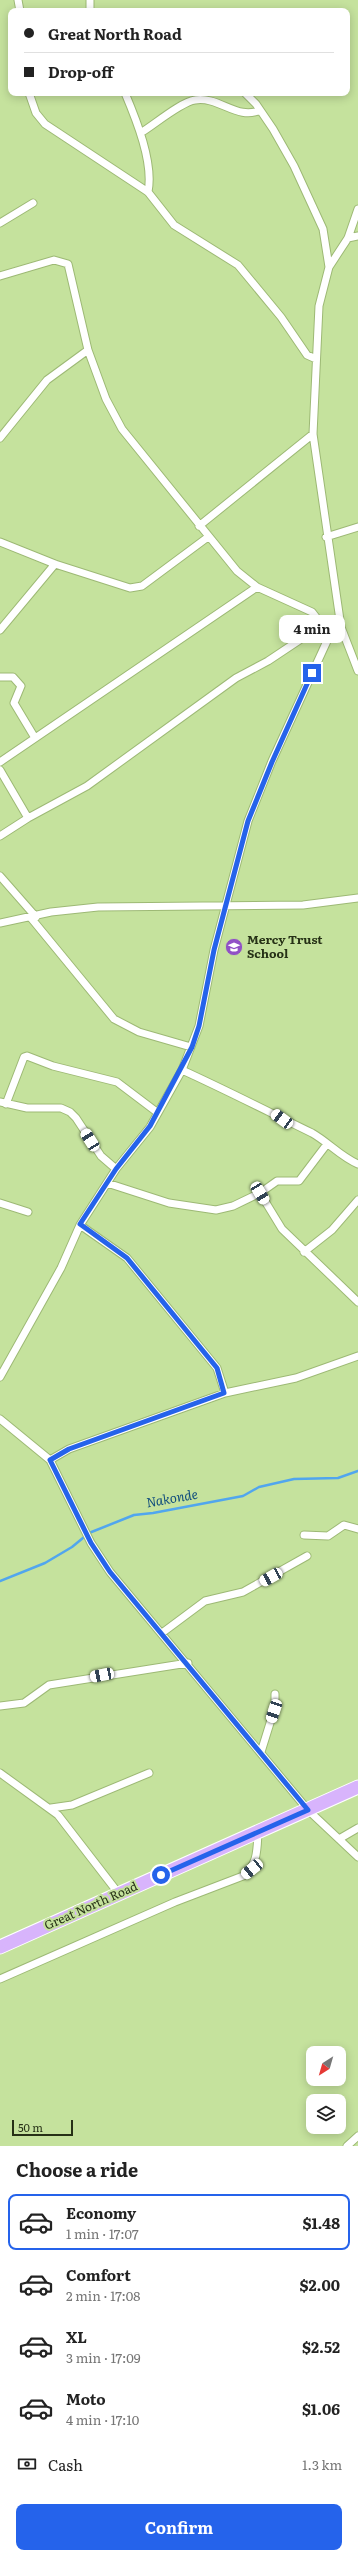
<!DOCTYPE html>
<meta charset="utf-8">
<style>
body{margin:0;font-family:Literata,serif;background:#f2f2f2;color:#222;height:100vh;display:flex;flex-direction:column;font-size:15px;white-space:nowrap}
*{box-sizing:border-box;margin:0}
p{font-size:13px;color:#767676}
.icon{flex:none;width:22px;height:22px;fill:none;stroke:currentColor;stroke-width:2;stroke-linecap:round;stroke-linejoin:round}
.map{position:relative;height:2146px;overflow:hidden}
.panel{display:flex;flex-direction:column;background:#fff;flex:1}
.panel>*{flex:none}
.banner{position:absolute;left:8px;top:8px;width:342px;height:88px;border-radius:8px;box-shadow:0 2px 10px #0003;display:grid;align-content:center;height:88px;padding:0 16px;background:#fff}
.needle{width:26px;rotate:217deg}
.buttons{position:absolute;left:306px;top:2046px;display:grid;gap:8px}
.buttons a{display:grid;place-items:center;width:40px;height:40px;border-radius:8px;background:#fff;box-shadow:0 2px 10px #0003;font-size:20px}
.scale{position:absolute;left:12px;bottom:10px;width:61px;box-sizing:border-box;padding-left:4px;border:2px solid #263116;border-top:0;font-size:11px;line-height:14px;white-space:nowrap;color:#263116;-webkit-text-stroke:3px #c5e29d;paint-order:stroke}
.end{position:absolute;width:18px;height:18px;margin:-9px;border:5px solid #2563eb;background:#fff;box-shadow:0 0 0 2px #fff}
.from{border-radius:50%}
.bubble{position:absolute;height:28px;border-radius:8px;background:#fff;box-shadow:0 2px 10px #0003;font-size:13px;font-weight:700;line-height:28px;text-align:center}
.car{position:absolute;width:12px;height:24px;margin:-12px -6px;border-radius:5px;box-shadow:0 0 3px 1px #0007;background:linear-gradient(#fff 24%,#345 0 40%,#fff 0 76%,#345 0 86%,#fff 0)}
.banner b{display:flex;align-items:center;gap:14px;height:38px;font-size:15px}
.banner b+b{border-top:1px solid #e0e0e0}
.banner i{width:10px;height:10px;background:#222}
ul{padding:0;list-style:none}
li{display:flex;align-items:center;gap:12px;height:56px;margin:0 8px 6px;padding:0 8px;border:2px solid transparent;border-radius:8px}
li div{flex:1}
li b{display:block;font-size:15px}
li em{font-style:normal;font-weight:700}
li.active{border-color:#2563eb}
li>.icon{width:36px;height:36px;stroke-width:1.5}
h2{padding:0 16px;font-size:18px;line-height:48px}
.pay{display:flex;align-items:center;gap:10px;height:44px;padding:0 16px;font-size:15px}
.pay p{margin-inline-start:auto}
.cta{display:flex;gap:8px;margin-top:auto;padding:8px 16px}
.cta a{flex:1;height:46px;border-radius:8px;background:#2563eb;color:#fff;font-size:16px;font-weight:700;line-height:46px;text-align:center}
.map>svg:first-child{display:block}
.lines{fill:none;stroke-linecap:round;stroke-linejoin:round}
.stream{stroke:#51a6ee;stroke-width:2.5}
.street-casing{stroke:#9db975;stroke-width:9}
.highway-casing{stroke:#fff;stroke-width:15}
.street{stroke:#fff;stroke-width:7}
.highway{stroke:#d8b4fc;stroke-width:13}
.route{stroke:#2563eb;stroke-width:5}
.labels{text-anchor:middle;stroke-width:4;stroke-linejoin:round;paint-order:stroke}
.poi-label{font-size:12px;font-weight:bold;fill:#263116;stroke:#c5e29d;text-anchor:start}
.street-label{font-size:12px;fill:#263116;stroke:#c5e29d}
.water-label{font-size:13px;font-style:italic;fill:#114e7d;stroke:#c5e29d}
</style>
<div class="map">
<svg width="358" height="2146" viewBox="0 0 358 2146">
<rect width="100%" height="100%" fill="#c5e29d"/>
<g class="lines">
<path class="stream" d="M0,1581L45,1563L72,1547L89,1533L134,1515L153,1513L243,1496L259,1487L294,1479L338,1478L358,1471"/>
<defs>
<path id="street" d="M18,0L20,11
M90,11V0
M29,93L36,113L45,124L148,192L174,225L238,265L281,317L307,355L316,359
M125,93C136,119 154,163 148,192
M245,93L256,104L273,129L294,166L323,229L329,267
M142,132C155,124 181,102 195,100C219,96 238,121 260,110
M358,209L348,238L329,267L319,306L313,434L341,627L358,671
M0,223L33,203
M348,238L358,236
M0,276L54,260L68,264L88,350L106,399L122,429L237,571L257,587L312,612L322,625L333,628L341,627
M0,438L47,380L88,350
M199,526L313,434
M326,537L358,527
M0,542L55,564L130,588L142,586L208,537
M0,630L55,564
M0,677H13L21,686L14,703L35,738
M0,762L257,587
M0,770L28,818
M0,836L28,818L87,786L236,678L268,661L322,625
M0,876L36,917
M31,918L114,1019L139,1032L191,1047
M0,923L51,912L98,907L303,905L358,898
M182,1070C226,1090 269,1112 312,1133C328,1142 341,1157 358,1164
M0,1102L27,1108H61L70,1112L76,1118L101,1156L116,1169
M6,1104L24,1057L27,1056L53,1066L117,1082L158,1113
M107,1183L169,1203L216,1210L233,1206L260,1193L277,1181H299L327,1144
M260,1193L282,1229L358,1302
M0,1203L28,1212
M80,1225L127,1258L217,1368L225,1393
M304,1252L332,1230L358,1200
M0,1377L61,1268L80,1225L116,1169L150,1127L182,1070L199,1026L214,950L248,821L272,761L333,628
M0,1419L50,1460L91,1543L110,1572L308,1810L358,1857
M50,1460L69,1449L225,1393L296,1378L358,1356
M304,1535L328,1536L344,1525L358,1529
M162,1633L205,1601L243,1592L307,1556
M0,1706L24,1703L49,1685L188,1663
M261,1752L275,1707V1694
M0,1773L58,1815L119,1894
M51,1808L72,1805L149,1773
M339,1839L358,1828
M0,1979L175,1902L243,1876C258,1864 257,1850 258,1832
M347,2146L358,2136"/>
<path id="highway" d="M0,1947L358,1787"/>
</defs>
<use href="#street" class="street-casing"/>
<use href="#highway" class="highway-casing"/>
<use href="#street" class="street"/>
<use href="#highway" class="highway"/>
</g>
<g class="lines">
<path class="route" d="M161,1875L308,1810L110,1572L91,1543L50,1460L69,1449L224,1393L217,1368L127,1258L80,1224L116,1169L150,1126L192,1047L199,1026L214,950L248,821L272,762L312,673"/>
</g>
<defs>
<symbol id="school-disc" viewBox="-11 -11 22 22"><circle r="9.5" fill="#9151c6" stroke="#c5e29d"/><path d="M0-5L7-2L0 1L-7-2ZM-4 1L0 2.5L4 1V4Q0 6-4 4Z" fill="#fff"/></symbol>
</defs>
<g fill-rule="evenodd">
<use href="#school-disc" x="224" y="937" width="20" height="20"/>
</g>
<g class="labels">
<g class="poi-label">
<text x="247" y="944">Mercy Trust<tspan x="247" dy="14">School</tspan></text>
</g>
<g class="street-label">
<text transform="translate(91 1906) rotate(-24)" y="4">Great North Road</text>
</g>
<g class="water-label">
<text transform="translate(172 1498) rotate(-10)" y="5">Nakonde</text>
</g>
</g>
</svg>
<div class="buttons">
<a><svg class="needle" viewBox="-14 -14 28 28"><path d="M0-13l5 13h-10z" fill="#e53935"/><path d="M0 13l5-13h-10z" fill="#767676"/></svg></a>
<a><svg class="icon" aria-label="layers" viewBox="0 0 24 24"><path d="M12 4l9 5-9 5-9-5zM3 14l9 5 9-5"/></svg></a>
</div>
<div class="scale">50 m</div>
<i class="end from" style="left:161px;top:1875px"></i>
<i class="end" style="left:312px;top:673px"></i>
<div class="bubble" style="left:279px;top:615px;width:66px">4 min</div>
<i class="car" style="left:282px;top:1119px;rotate:306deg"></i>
<i class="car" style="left:90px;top:1140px;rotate:328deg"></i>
<i class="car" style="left:260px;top:1193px;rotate:149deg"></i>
<i class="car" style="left:271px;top:1577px;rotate:241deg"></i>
<i class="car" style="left:102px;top:1675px;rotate:259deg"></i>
<i class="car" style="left:274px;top:1711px;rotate:198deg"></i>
<i class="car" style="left:252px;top:1869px;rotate:231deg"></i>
<div class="banner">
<b><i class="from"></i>Great North Road</b>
<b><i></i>Drop-off</b>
</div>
</div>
<section class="panel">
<h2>Choose a ride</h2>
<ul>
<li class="active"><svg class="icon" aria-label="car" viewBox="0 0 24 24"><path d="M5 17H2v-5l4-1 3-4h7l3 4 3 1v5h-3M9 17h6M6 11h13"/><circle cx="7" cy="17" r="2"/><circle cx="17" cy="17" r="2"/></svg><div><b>Economy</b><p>1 min · 17:07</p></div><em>$1.48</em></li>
<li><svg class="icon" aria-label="car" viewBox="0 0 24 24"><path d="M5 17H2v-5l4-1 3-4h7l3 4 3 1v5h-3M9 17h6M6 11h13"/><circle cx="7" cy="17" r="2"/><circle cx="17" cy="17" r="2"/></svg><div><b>Comfort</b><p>2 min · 17:08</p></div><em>$2.00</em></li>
<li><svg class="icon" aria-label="car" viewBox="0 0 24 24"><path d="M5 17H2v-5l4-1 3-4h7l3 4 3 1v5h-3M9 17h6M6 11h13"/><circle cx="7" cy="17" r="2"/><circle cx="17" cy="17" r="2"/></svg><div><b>XL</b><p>3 min · 17:09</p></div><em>$2.52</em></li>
<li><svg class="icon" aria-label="car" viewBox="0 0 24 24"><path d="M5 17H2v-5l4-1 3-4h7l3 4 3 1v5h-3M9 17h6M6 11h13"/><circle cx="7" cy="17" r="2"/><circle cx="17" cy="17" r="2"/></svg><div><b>Moto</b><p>4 min · 17:10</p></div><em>$1.06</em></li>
</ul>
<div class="pay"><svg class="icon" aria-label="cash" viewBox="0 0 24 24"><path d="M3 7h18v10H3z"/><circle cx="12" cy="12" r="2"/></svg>Cash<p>1.3 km</p></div>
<div class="cta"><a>Confirm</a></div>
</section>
